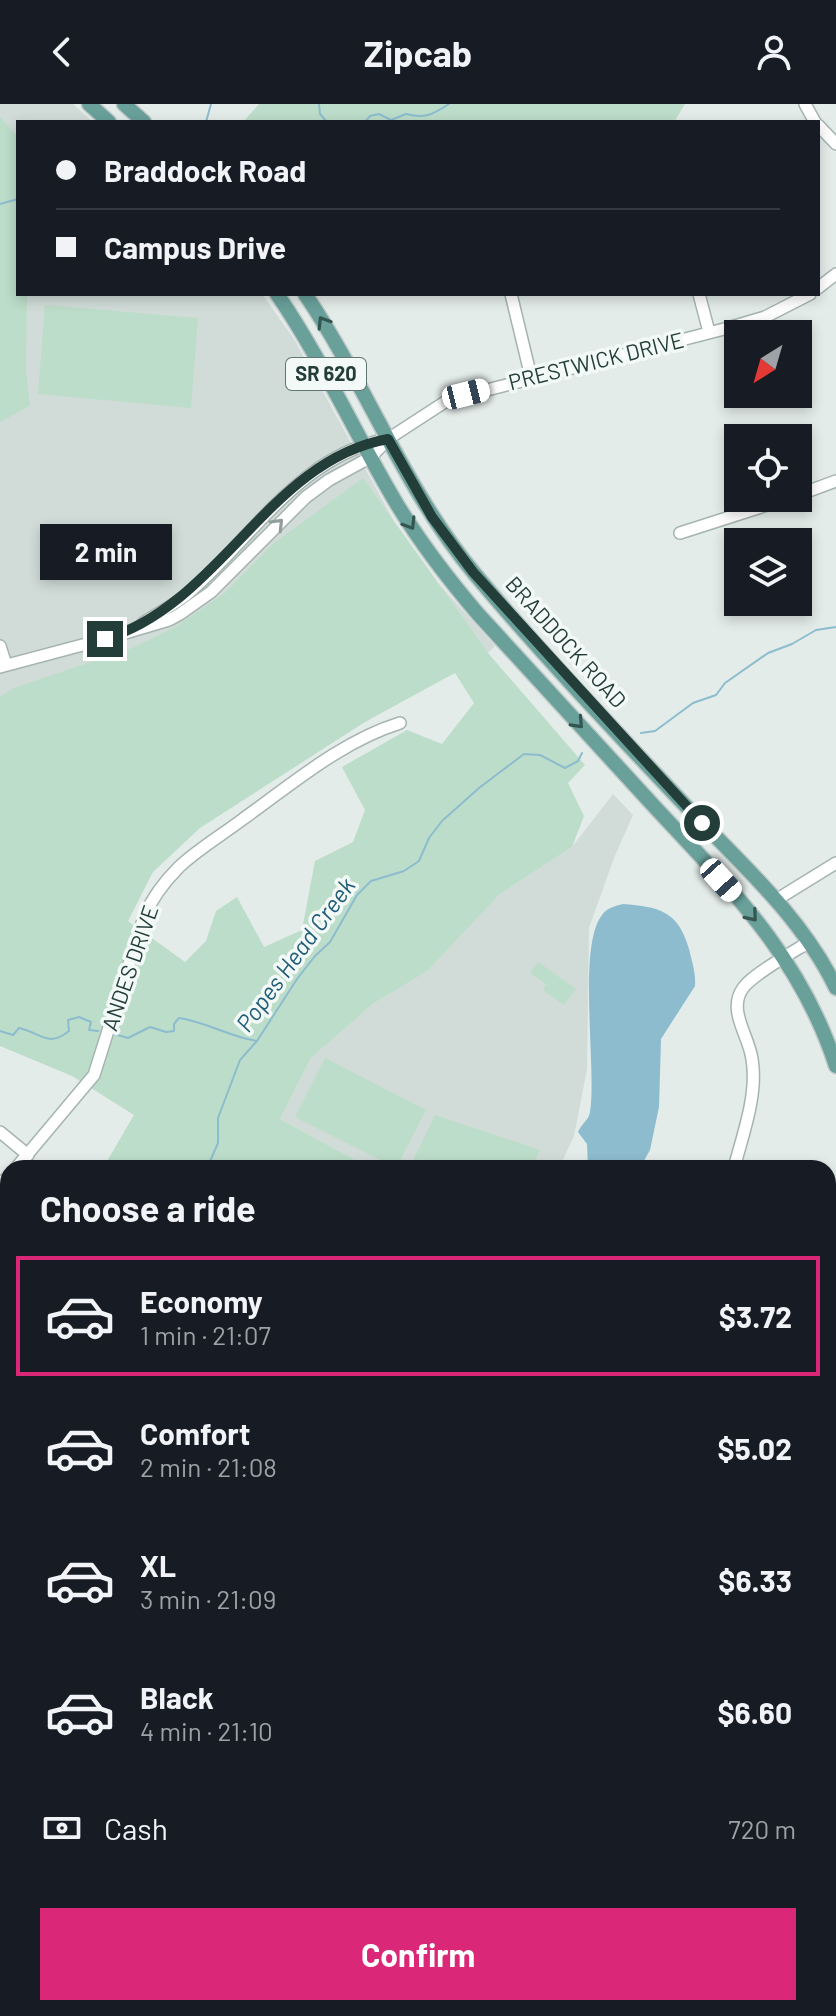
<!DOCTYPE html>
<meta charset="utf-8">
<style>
body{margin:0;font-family:Barlow,sans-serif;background:#242831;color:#f1f3f6;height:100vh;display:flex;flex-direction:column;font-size:30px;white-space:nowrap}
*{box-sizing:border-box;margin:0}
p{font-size:26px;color:#9ea1a6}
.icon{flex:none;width:44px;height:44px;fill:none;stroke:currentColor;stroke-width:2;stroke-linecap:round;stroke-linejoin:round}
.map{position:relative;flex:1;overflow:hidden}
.drawer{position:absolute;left:0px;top:1056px;width:836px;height:856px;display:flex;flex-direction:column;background:#171b24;border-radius:24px 24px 0 0;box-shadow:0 4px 12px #0003}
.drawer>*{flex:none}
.hud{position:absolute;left:16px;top:16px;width:804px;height:176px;border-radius:0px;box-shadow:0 4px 12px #0003;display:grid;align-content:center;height:176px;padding:0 40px;background:#171b24}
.needle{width:52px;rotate:217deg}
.fabs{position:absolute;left:724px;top:216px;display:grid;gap:16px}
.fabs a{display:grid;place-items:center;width:88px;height:88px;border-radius:0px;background:#171b24;box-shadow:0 4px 12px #0003;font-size:40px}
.end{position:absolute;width:36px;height:36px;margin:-18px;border:10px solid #233d39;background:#fff;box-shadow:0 0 0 4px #fff}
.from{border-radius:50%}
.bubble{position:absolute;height:56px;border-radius:0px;background:#171b24;box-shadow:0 4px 12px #0003;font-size:26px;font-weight:700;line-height:56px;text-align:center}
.car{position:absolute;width:24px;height:48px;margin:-24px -12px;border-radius:10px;box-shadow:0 0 6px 2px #0007;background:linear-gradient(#fff 24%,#345 0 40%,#fff 0 76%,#345 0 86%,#fff 0)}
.hud b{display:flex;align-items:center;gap:28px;height:76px;font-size:30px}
.hud b+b{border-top:2px solid #363941}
.hud i{width:20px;height:20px;background:#f1f3f6}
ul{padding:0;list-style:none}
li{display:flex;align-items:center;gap:24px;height:120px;margin:0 16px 12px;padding:0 24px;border:4px solid transparent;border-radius:0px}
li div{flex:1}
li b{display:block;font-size:30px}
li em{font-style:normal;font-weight:700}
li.current{border-color:#db2777}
li>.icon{width:72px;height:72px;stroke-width:1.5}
h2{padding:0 40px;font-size:36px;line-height:96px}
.pay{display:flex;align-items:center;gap:20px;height:88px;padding:0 40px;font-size:30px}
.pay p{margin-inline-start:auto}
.primary-button{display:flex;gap:16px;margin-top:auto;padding:16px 40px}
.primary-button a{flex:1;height:92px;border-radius:0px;background:#db2777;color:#fff;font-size:32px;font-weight:700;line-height:92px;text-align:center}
header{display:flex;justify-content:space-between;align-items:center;height:104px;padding:0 40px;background:#171b24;font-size:36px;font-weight:700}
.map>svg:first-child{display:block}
.built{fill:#d1dcd8}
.green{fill:#bcddc9;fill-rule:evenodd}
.water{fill:#8dbccf}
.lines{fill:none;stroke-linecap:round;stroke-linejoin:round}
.stream{stroke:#8dbccf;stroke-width:2}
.minor-casing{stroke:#a6b4b1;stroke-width:14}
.major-casing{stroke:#c1c9c8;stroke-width:17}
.minor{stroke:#fff;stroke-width:11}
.major{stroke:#69a09a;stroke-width:14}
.oneway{stroke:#345651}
.oneway2{stroke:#919e9c}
.route{stroke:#233d39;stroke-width:10}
.labels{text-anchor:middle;stroke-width:7;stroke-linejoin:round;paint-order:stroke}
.shield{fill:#f3f9f7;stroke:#617572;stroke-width:2}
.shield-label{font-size:20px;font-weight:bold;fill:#233d39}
.street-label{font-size:22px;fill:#233d39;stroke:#f3f9f7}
.water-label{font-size:24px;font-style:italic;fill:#1f5c77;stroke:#f3f9f7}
</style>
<header><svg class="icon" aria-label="back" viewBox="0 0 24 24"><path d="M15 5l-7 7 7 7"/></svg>Zipcab<svg class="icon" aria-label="person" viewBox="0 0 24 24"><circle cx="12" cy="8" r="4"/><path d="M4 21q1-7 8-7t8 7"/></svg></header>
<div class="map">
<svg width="836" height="1912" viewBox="0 0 836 1912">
<rect width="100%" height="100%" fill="#e3ece9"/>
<path class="built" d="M0,0H73L93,18H18V190H262L294,235L394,417L439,480L495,542L488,549L0,824Z
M613,690L633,711L614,754L589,824L587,965L574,1032L559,1064H370L280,1015L311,954L374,899L427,866L500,790L572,743Z"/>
<path class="green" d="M259,0H685L674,18H243Z
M0,13L18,33V190H27L26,267L30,302L0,318Z
M45,201L198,214L191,304L38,290Z
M363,374L488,549L585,661L568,679L584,712L572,743L500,790L427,867L374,899L311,954L280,1015L370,1064H103L134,1011L72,972L0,942V593L14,584L132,544L175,523L225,489L273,440ZM455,569L474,599L442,640L407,626L342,663L365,706L353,738L315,757L302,826L264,843L237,793L216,807L206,837L185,858L128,817L153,768L200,724L368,616Z
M538,858L576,885L564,901L543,886L546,880L530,869Z
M325,954L426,1006L396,1064L295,1013Z
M435,1011L540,1046L532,1064L410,1063Z
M8,1149V1904H89L91,1912H0V1154Z
M836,1302V1912H344L339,1904H828V1304Z"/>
<path class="water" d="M623,800C660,803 678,807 689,845C692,858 696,869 695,882L661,935L659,1003L650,1046L640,1064H588L587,1040L578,1028C581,1020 589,1016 590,1008C597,965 577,843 602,811C607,804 615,802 623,800Z"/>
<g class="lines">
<path class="stream" d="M319,0L320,10L327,18
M206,18L211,0
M365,18L370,12L379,10L391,16L406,10C425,15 432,11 449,0
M0,100L18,95
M641,629L655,627L693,599L716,591L725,579L768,549L792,540L816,526L836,523
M0,927L13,931L19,924C41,929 48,944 69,927L68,916L79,913L91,918L89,926L98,927
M115,930L128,934L150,923L166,928L174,927V920L179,914C207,918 230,933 257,937
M207,1064L218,1039V1014L240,956L257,937L297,875L315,852L330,838L357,791L371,777L404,767L419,757L429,734L442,717L479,684L524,650L540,651L565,664L578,657L582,649
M0,1225L8,1222
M0,1529L8,1528"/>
<defs>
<path id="minor" d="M805,0L815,18
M818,21L836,40
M818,184L836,170
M511,190L531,273
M699,190L709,228
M798,391L836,377
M680,429L789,394
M143,519C157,510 172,502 185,492C250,438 298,351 388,335
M0,542L6,561
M0,563L105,535L169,516L180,510L211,488L306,393L329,376L371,353L388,335L448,296L728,224L765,213L810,190
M776,796L836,759
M0,1028L28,1051
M16,1064L94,971L144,813C152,794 164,778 179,763C198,745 222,731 243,715C292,680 342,637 400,619
M734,1064C743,1030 758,990 752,955C749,932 727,906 743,884C753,870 793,848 809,838
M0,1080L8,1073
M322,1904L327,1912
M198,1912L200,1904"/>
<path id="major" d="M89,0L109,18
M124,0L144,18
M277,190C323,257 356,332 398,402C422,441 449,476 478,510C536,574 594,637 652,700C729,783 800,851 836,962
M305,190C366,280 404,385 474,469C539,547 612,624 682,698C737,756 801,811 836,884"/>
</defs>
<use href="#minor" class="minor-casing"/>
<use href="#major" class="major-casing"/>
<use href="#minor" class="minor"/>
<use href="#major" class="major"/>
</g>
<defs><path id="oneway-chevron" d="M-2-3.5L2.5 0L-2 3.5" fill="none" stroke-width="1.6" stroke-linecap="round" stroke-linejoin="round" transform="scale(2)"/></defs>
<g class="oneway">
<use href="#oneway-chevron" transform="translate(323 218) rotate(-122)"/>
<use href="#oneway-chevron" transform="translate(410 420) rotate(58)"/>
<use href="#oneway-chevron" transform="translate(578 619) rotate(47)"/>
<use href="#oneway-chevron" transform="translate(752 812) rotate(50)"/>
</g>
<use class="oneway2" href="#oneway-chevron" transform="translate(278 420) rotate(-46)"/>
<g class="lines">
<path class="route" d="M105,535C221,500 269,356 388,335L432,413L473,468L702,719"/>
</g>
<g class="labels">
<rect class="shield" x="286" y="254" width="80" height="32" rx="6"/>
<g class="shield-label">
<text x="326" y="277">SR 620</text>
</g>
<g class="street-label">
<text transform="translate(596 257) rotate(-14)" y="8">PRESTWICK DRIVE</text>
<text transform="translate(566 538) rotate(48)" y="8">BRADDOCK ROAD</text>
<text transform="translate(130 864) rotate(-71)" y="8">ANDES DRIVE</text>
</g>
<g class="water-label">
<text transform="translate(296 851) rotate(-54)" y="8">Popes Head Creek</text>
</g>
</g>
</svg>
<div class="fabs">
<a><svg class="needle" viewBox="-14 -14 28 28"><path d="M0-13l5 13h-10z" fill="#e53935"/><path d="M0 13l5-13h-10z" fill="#9ea1a6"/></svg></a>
<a><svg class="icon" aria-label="locate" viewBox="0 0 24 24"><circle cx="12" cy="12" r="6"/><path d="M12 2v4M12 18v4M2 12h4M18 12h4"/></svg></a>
<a><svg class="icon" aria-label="layers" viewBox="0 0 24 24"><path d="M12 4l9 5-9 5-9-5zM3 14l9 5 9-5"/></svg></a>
</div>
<i class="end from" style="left:702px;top:719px"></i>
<i class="end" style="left:105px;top:535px"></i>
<div class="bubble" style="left:40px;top:420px;width:132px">2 min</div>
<i class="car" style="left:466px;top:290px;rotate:76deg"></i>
<i class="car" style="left:721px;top:776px;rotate:138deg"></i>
<div class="hud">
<b><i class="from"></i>Braddock Road</b>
<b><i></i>Campus Drive</b>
</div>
<section class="drawer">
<h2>Choose a ride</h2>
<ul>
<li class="current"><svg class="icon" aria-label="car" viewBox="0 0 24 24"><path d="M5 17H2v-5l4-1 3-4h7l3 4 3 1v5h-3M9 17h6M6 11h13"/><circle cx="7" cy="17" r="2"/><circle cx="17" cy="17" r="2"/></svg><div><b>Economy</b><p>1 min · 21:07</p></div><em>$3.72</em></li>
<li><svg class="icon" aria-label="car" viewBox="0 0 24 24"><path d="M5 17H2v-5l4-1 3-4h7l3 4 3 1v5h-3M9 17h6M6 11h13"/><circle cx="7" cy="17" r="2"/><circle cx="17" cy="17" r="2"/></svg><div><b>Comfort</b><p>2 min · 21:08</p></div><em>$5.02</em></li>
<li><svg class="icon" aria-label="car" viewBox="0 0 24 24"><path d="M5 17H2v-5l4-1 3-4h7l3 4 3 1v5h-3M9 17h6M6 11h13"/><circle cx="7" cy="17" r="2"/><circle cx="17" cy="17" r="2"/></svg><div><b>XL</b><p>3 min · 21:09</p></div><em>$6.33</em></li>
<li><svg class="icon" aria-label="car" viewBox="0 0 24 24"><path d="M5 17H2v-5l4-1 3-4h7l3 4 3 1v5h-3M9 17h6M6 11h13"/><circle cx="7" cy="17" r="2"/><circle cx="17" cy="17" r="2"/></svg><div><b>Black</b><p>4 min · 21:10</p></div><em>$6.60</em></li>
</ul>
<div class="pay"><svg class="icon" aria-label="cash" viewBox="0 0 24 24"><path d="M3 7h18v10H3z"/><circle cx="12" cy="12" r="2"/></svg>Cash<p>720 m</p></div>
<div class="primary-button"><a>Confirm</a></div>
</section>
</div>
